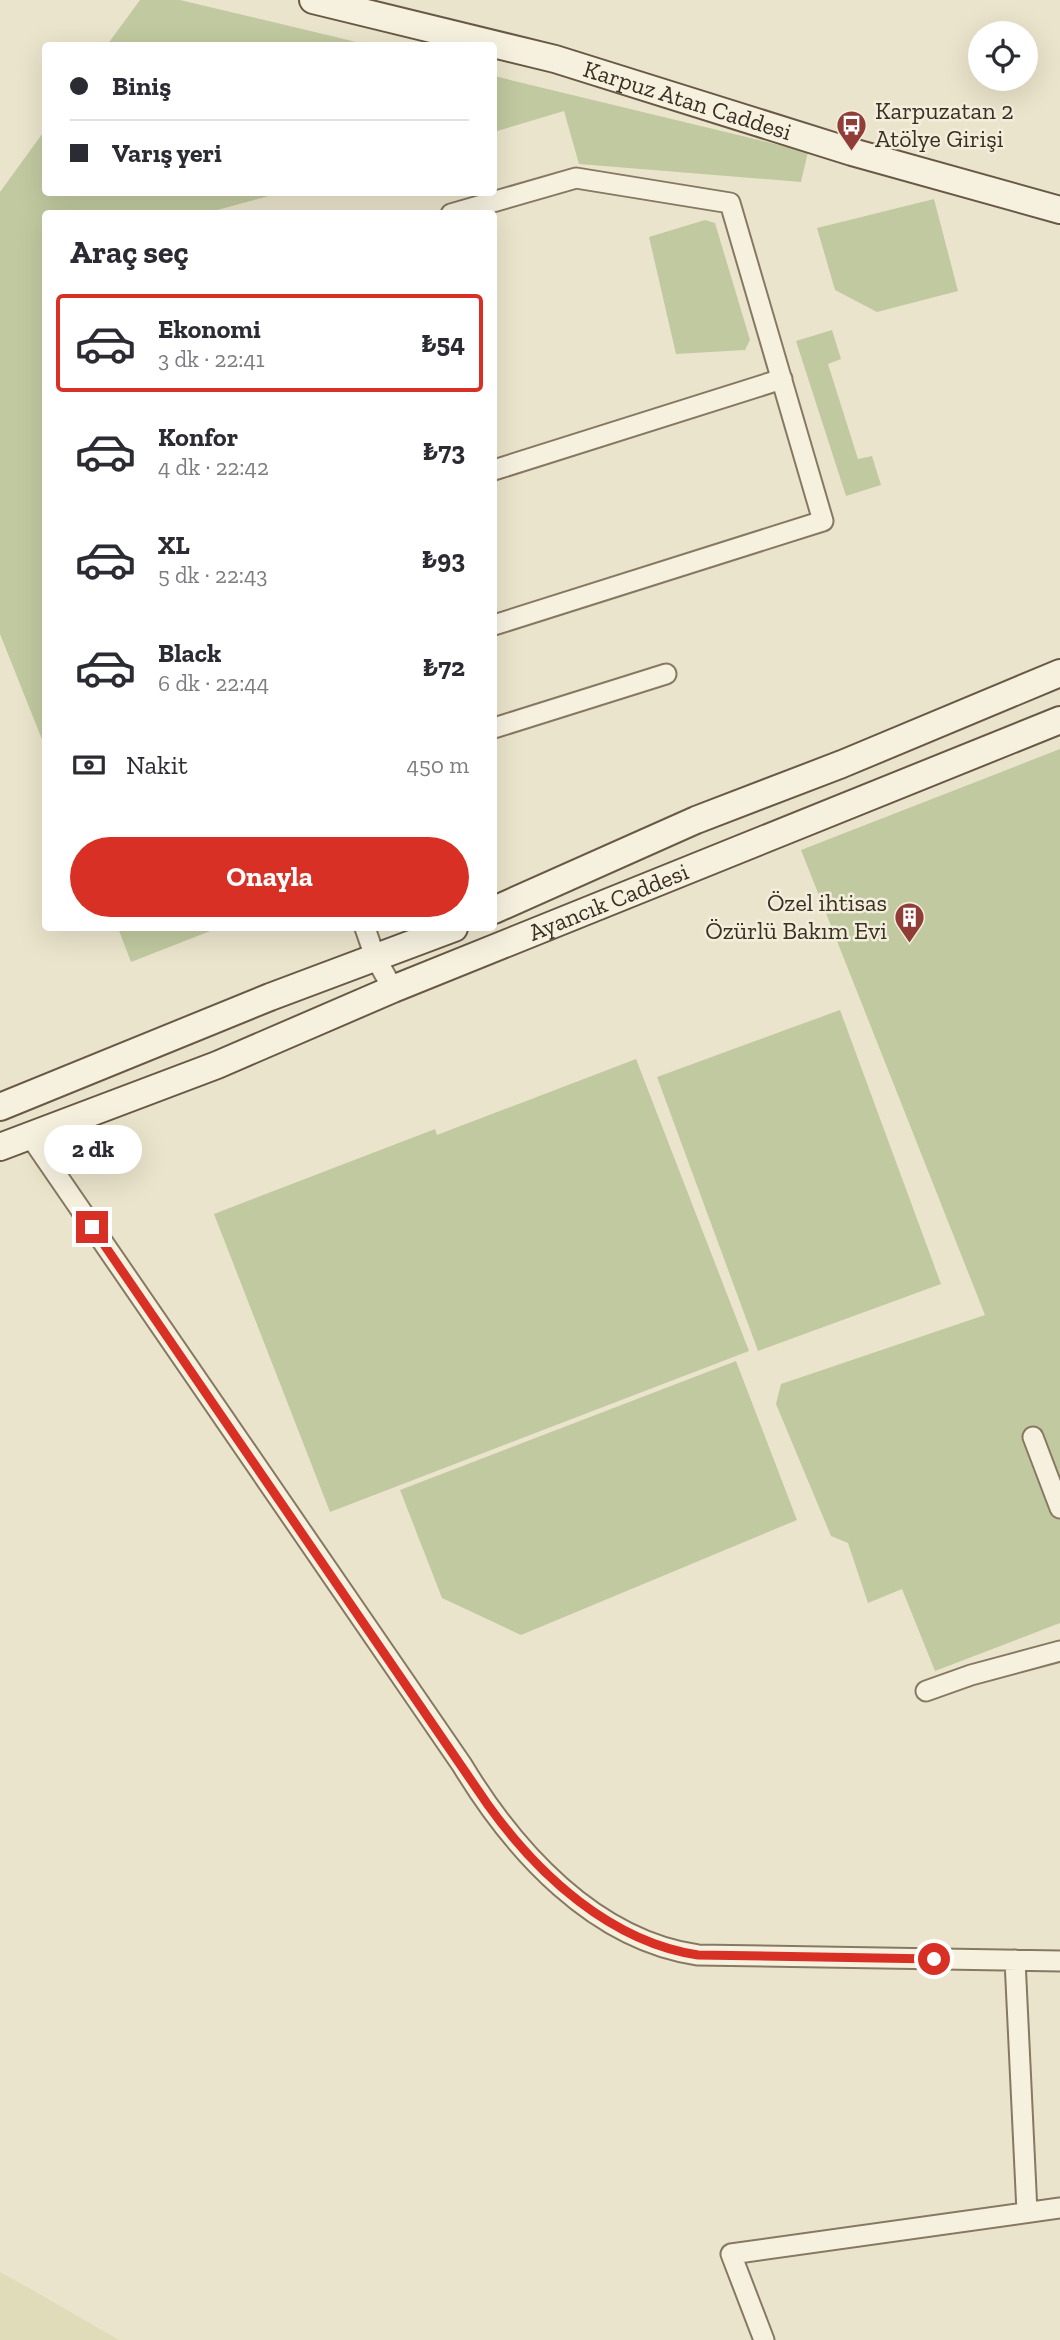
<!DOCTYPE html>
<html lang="tr">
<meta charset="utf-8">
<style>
body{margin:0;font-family:"Zilla Slab",serif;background:#f2f2f3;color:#2b2b33;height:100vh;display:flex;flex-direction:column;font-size:26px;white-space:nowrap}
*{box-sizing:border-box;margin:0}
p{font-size:23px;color:#7c7c81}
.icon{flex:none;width:38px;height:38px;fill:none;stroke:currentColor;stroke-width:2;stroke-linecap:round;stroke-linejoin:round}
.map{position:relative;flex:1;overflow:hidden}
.sheet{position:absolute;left:42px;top:210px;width:455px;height:721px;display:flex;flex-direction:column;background:#fff;border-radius:7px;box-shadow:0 7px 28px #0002}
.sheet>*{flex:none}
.hud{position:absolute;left:42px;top:42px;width:455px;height:154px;border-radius:7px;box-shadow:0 7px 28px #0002;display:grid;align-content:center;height:154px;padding:0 28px;background:#fff}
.tools{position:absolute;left:968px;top:21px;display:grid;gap:14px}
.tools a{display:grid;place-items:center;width:70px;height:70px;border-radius:50%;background:#fff;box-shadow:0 7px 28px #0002;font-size:35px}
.end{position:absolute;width:32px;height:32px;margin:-16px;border:9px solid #d93025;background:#fff;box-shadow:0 0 0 4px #fff}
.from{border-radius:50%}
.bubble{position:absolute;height:49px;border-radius:24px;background:#fff;box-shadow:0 7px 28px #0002;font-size:23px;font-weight:700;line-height:49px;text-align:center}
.hud b{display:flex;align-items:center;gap:24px;height:66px;font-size:26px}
.hud b+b{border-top:2px solid #e1e1e2}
.hud i{width:18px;height:18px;background:#2b2b33}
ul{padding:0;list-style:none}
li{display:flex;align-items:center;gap:21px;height:98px;margin:0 14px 10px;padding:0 14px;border:4px solid transparent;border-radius:7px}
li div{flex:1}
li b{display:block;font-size:26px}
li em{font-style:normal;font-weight:700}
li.selected{border-color:#d93025}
li>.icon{width:63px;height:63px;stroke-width:1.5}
h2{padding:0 28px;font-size:32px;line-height:84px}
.pay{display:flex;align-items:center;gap:18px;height:77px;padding:0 28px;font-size:26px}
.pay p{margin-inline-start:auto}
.primary-button{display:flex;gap:14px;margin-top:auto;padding:14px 28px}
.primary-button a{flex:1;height:80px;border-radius:42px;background:#d93025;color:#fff;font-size:28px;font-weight:700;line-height:80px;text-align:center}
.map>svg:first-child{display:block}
.farmland{fill:#e0dcba}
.green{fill:#c1c9a0}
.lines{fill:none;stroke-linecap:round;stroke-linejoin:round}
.street-casing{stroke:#877861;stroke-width:23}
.secondary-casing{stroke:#695944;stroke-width:30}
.street{stroke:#f6f1df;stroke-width:19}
.secondary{stroke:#f6f1df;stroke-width:26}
.route{stroke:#d93025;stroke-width:9}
.labels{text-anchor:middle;stroke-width:5;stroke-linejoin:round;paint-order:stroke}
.street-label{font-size:24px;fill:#392f23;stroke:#f3eedb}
.poi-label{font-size:24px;fill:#392f23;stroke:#f3eedb;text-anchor:start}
</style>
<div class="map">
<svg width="1060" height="2340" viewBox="0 0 1060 2340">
<rect width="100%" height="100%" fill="#ebe4cc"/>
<path class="farmland" d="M0,2272L29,2288L119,2340H0Z"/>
<path class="green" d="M140,0H180L369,45H107Z
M494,76L808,152L801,182L579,164L564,111L494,132Z
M45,130L46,192L280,193L206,213L46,214L45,747L0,634V192Z
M934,199L958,291L877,312L835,290L817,228Z
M705,220L715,223L750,340L745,350L676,354L649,237Z
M832,330L841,359L828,364L858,459L872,456L881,485L846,496L796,341Z
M1060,749V1623L935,1671L902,1589L868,1603L848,1543L831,1536L776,1404L781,1384L985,1315L801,850Z
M118,928H218L131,962Z
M840,1010L941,1284L758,1351L657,1077Z
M636,1059L749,1351L330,1512L214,1214L435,1129L437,1135Z
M736,1361L797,1520L521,1635L442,1598L400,1490Z"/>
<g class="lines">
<defs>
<path id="street" d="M451,214L576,178L730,203L823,521L494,625
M494,470L782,379
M494,728L666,674
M365,928L375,957L393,989
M30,1136L462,1765C514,1851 594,1940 698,1955L1060,1961
M1033,1437L1060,1508
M926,1691L971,1675L1060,1651
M1015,1960L1027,2212
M764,2340L731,2254L1060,2208"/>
<g id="secondary">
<path id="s1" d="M313,0L555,59L852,152L1060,210"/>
<path d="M494,910L696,820L842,764L1060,673"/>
<path d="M0,1107L270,997L454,928"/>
<path id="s2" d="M0,1147L217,1065L393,989L1060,720"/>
</g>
</defs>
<use href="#street" class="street-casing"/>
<use href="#secondary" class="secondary-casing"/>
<use href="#street" class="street"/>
<use href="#secondary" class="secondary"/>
</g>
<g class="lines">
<path class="route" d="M92,1227L488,1805C538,1875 611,1942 698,1955L934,1959"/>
</g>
<defs>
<symbol id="bus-pin" viewBox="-11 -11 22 30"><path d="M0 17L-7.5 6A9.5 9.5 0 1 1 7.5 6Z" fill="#903c37" stroke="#f3eedb"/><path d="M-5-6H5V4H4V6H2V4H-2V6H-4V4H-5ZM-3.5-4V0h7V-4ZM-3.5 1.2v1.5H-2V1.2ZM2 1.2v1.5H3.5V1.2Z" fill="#fff"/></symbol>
<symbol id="building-pin" viewBox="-11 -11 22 30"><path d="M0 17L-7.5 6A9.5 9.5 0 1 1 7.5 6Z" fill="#903c37" stroke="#f3eedb"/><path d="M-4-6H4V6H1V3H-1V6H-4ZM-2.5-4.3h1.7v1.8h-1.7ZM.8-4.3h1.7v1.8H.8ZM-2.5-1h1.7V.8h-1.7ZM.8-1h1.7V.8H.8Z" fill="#fff"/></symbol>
</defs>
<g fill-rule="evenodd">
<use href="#bus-pin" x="834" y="108" width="35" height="47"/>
<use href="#building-pin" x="892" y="900" width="35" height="47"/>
</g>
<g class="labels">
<g class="street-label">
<text dy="8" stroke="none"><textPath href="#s1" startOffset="388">Karpuz Atan Caddesi</textPath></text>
<text dy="8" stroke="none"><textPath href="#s2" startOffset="656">Ayancık Caddesi</textPath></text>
</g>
<g class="poi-label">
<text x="875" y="119">Karpuzatan 2<tspan x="875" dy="28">Atölye Girişi</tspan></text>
<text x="887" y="911" text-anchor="end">Özel ihtisas<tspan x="887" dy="28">Özürlü Bakım Evi</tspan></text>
</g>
</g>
</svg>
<div class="tools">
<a><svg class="icon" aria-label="locate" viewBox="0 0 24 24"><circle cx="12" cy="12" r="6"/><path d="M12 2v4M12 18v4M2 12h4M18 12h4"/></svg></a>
</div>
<i class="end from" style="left:934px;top:1959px"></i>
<i class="end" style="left:92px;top:1227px"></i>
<div class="bubble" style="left:44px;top:1125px;width:98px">2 dk</div>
<div class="hud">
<b><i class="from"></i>Biniş</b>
<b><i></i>Varış yeri</b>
</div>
<section class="sheet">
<h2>Araç seç</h2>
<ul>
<li class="selected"><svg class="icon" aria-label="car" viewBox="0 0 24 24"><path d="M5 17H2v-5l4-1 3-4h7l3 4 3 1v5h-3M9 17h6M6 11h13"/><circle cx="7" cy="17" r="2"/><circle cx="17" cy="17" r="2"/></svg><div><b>Ekonomi</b><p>3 dk · 22:41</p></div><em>₺54</em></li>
<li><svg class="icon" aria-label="car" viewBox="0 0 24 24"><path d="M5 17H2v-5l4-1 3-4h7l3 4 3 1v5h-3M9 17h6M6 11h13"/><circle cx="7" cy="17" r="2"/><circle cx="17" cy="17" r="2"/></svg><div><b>Konfor</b><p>4 dk · 22:42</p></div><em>₺73</em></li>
<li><svg class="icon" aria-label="car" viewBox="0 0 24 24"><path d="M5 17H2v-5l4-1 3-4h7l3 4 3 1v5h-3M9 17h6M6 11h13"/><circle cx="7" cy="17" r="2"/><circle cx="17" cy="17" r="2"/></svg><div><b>XL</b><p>5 dk · 22:43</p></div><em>₺93</em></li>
<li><svg class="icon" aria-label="car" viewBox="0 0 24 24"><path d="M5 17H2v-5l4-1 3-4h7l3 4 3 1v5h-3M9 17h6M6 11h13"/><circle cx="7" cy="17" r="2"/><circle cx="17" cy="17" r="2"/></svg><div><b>Black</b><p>6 dk · 22:44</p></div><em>₺72</em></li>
</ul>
<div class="pay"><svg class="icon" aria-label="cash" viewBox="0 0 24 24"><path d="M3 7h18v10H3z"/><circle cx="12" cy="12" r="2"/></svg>Nakit<p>450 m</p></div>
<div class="primary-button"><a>Onayla</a></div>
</section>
</div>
